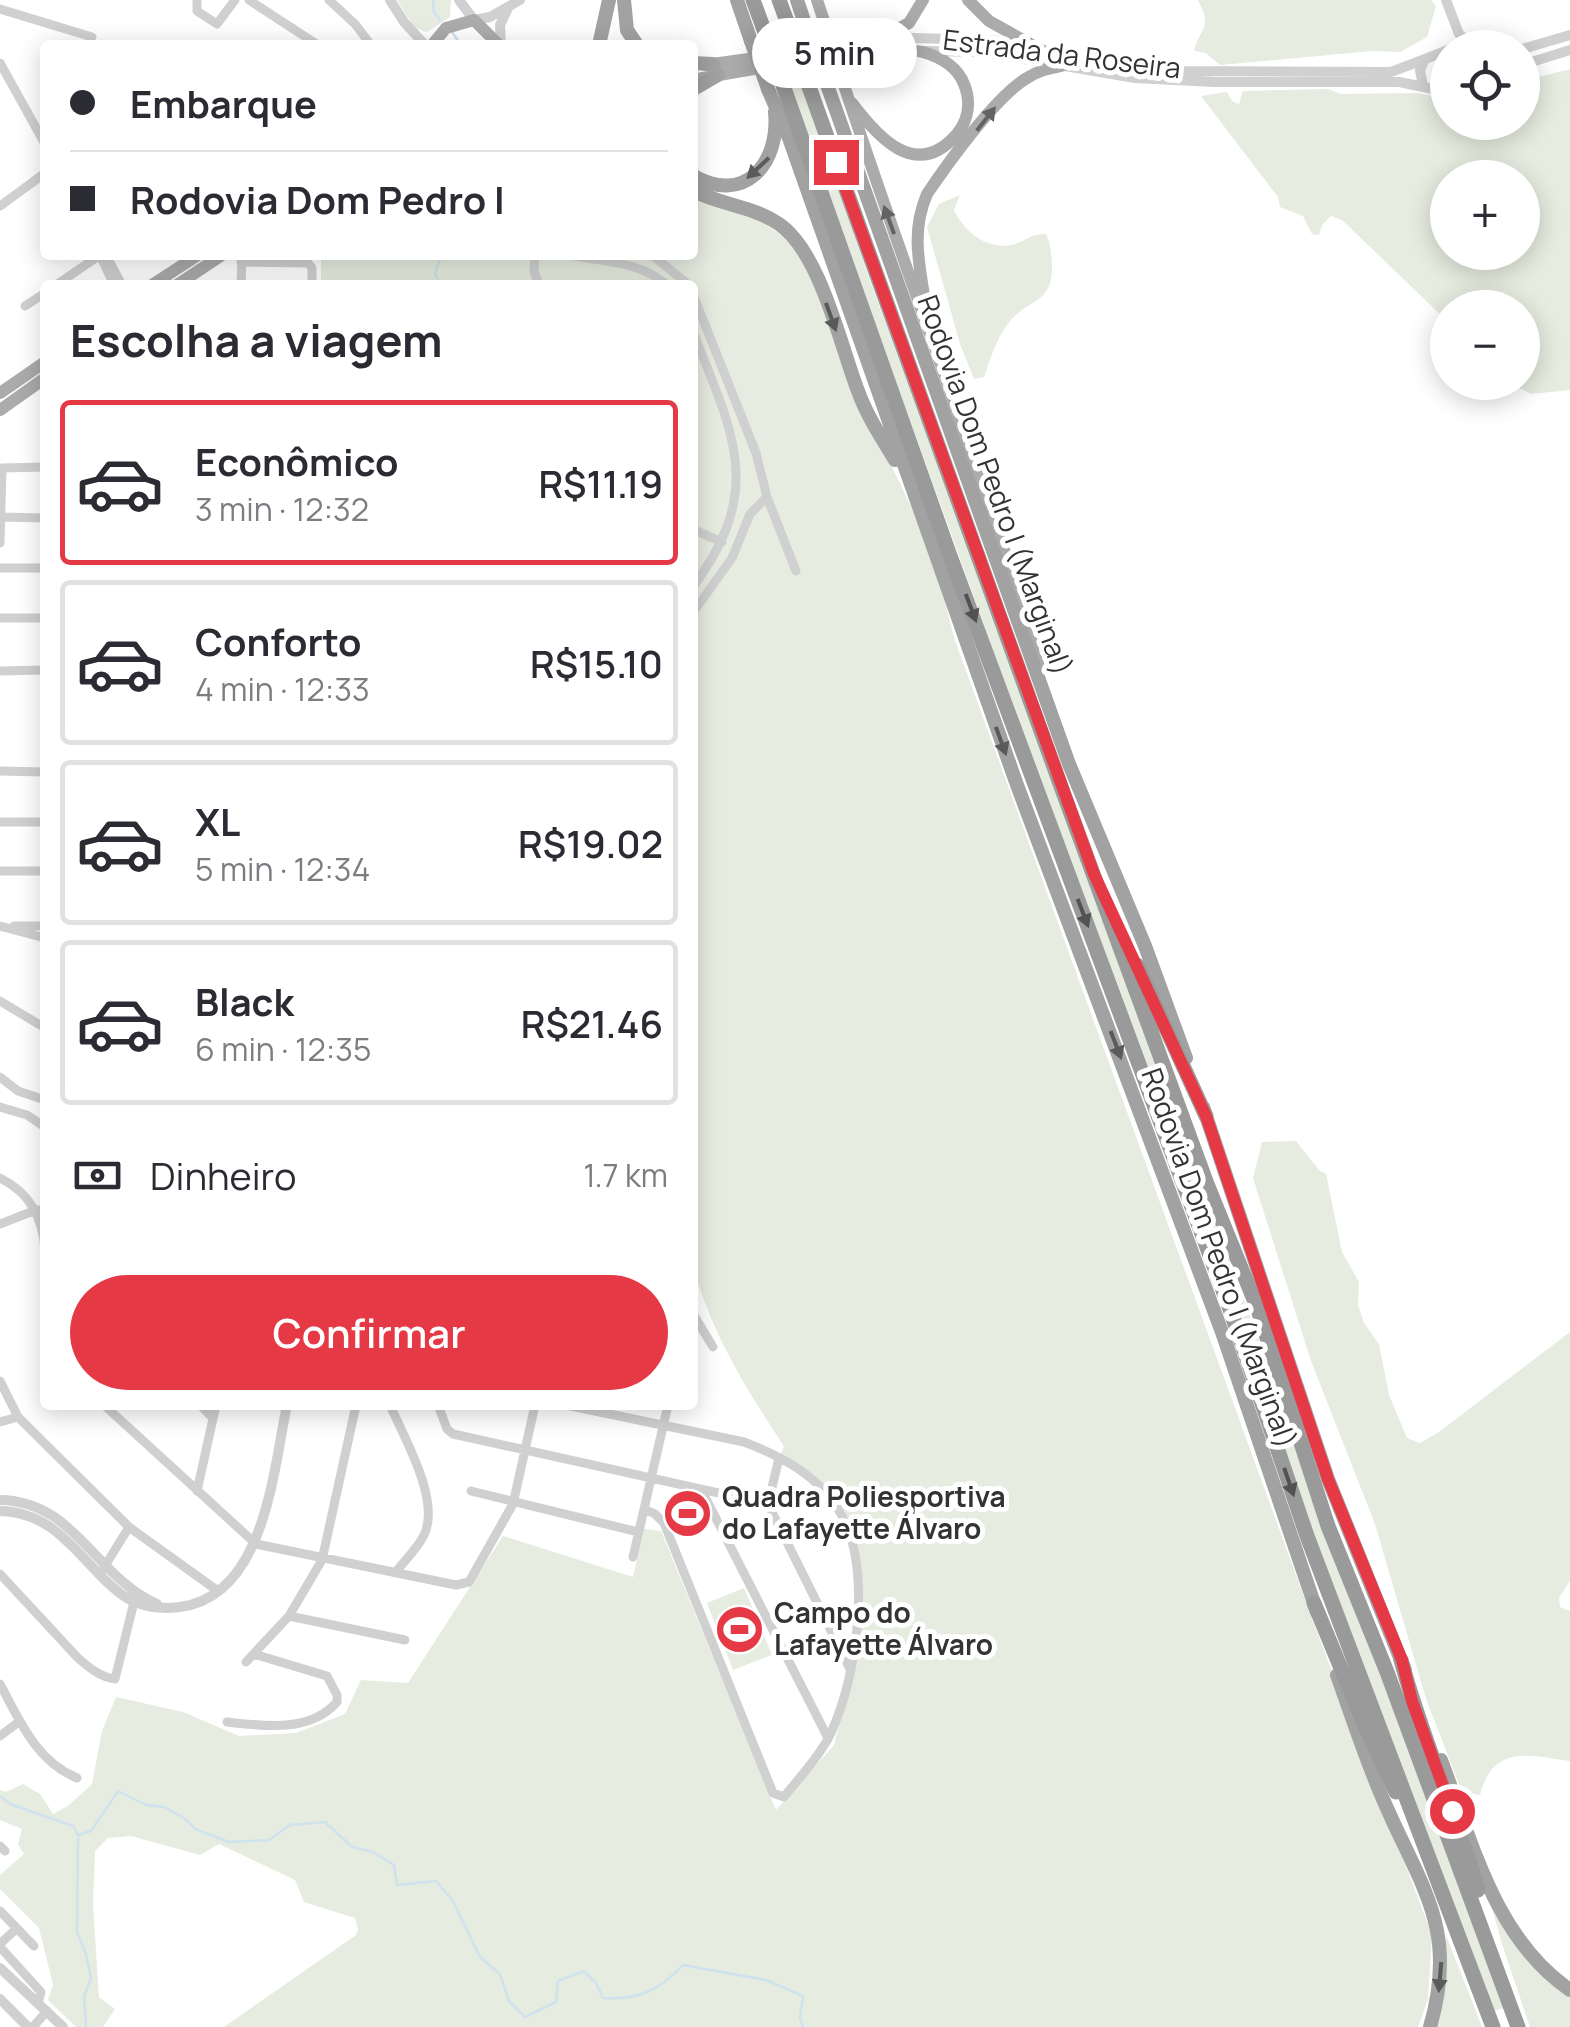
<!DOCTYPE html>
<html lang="pt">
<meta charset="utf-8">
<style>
body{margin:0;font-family:Manrope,sans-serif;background:#f7f7f7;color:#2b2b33;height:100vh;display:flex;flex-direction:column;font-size:38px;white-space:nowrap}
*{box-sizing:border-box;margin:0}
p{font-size:32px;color:#7c7c81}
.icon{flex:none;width:55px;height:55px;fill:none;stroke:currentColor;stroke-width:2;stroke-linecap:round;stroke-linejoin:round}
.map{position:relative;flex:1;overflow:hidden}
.details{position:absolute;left:40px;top:280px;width:658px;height:1130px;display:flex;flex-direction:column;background:#fff;border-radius:10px;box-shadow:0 5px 25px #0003}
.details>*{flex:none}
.guide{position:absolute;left:40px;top:40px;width:658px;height:220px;border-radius:10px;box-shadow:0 5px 25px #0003;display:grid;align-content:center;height:220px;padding:0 30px;background:#fff}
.buttons{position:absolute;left:1430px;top:30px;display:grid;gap:20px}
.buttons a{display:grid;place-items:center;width:110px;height:110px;border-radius:50%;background:#fff;box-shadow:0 5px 25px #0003;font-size:50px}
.end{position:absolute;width:45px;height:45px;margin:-22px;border:12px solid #e63946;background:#fff;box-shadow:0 0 0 5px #fff}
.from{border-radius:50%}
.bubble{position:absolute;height:70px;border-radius:35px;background:#fff;box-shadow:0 5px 25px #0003;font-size:32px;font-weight:600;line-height:70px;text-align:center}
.guide b{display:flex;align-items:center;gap:35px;height:95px;font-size:38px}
.guide b+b{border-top:2px solid #e1e1e2}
.guide i{width:25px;height:25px;background:#2b2b33}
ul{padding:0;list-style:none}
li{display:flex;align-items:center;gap:30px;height:165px;margin:0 20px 15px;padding:0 10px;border:5px solid #e1e1e2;border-radius:10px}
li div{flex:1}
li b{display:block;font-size:38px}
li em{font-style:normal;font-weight:600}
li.active{border-color:#e63946}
li>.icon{width:90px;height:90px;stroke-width:1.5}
h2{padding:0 30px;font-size:45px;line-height:120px}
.pay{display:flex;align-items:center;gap:25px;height:110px;padding:0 30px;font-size:38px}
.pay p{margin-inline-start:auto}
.action{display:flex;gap:20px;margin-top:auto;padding:20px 30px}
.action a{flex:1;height:115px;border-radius:60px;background:#e63946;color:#fff;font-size:40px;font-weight:600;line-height:115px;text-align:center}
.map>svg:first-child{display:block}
.green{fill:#e6ecdf;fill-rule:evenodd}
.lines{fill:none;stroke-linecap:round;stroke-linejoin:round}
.stream{stroke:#cfe2ee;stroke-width:2.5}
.minor{stroke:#d0d0d0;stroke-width:9}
.tertiary{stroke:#d0d0d0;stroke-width:10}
.primary{stroke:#ababab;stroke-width:12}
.trunk{stroke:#a2a2a2;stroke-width:14}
.motorway{stroke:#9a9a9a;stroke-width:15}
.primary-bridge{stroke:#ababab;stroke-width:12}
.trunk-bridge{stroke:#a2a2a2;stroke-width:14}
.motorway-bridge{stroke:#9a9a9a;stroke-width:15}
.oneway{fill:#636363}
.oneway2{fill:#5a5a5a}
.oneway3{fill:#525252}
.route{stroke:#e63946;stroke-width:12}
.labels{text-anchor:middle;stroke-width:10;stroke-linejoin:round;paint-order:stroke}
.street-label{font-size:28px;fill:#333;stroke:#fff}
.poi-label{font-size:28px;font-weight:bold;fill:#333;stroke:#fff;text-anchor:start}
</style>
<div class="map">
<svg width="1570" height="2027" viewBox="0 0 1570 2027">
<rect width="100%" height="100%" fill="#fff"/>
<path class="green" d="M397,0H451L450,17L427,32L414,27Z
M1198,0H1431L1436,6L1427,37L1400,52L1372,51L1220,65L1206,53L1194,51C1201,25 1213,29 1198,0Z
M1570,69V390L1531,394L1510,383L1522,382V308H1448L1447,321L1342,220L1331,216L1322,225L1319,235L1312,234L1303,216L1280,207L1278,197L1201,96L1227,92L1232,101L1239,104L1243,91L1328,89L1341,94L1416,93L1447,99L1448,122H1522L1523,81ZM1448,178H1522V252H1448Z
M799,73L869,278L1504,2008L1494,2011L1307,1519L795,102L789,76Z
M693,190L756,218L781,235L813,265L866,413L933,552L954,638L1311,1616L1432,1935L1428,1999L1418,2027H224L356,1935L358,1929L355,1918L304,1902L295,1880L219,1844L200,1855L131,1836L108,1838L95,1851L93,1905L99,1997L115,2009L103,2027H76L48,2000L53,1985L39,1928L0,1889V1875L24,1854L18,1844L22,1829L0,1820V1790L6,1792L23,1784L40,1794L53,1814L68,1806L92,1784L102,1731L116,1697L183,1712L239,1736L296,1733L345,1714L361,1680L408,1683L503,1536L633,1577L644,1529L661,1531L776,1810L834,1745L856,1655L858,1560L832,1499L779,1458L784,1446C746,1389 711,1332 693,1266L692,285H321V255H692Z
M960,195L954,210C964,232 989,252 1015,244C1027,240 1031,234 1046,234C1051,244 1051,253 1052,265C1053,307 1026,297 1007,325C996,340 990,360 984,377L974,379L960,344L927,227L939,204Z
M1296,1141L1319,1170L1326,1174L1342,1252L1359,1282L1358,1305L1364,1323L1379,1344L1389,1395L1407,1438L1420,1443L1439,1432L1570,1332V1581L1559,1598L1560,1607L1570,1611V1761C1529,1755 1493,1744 1480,1795L1462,1792L1426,1699L1375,1524L1311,1361L1253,1178L1262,1142Z
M744,1588L772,1655L733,1670L707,1603Z
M1483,1873L1556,1986L1570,1997V2027H1530L1501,1941Z
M1446,1935L1482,2027H1436L1446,1973Z"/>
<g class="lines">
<path class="stream" d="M433,0L434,12L440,20
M452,32L461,45
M441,255L435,274L441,285
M0,1796L10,1804L73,1826L78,1835L91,1831L118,1791L146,1805L164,1807L184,1818L195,1829L229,1842L269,1840L290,1825L325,1822L352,1847L373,1852L394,1865L397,1885L436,1881L453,1901L480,1957L500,1974L509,2001L525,2017L556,2002L558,1981L584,1971L596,1983L603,1998C640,2000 658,1991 683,1965L766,1980L803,1996L800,2018L803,2027
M78,1838L77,1932L86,1954L91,1979L84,1996L86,2027"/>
<path class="minor" d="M197,0V11L217,24L235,0
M249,0L318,45
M329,0L355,24L371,45
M0,9L92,37
M0,63L45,144
M0,206L45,173
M100,255L114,285
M106,255L122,285
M535,255L534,271L539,285
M571,255C606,263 638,260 667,285
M652,255L689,285
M241,262L308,263L312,268V285
M56,285L100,255
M241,285L242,255
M692,292L756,453L767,497L750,514L732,558L692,614
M25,306L45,293
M692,329C732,433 767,488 692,588
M767,497L796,571
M0,517L45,518
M692,529L722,542
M0,543L2,468L45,467
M0,568H45
M0,618H45
M0,671L45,670
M0,771L45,772
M0,822H45
M0,871H45
M0,926L45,938
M14,926H45
M0,1001L45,1028
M0,1077L18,1091L45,1100
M0,1107L27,1115L45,1127
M0,1178C30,1193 42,1216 45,1249
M0,1224L36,1210H45
M45,1257V1310
M692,1312L713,1347
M0,1381L18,1417L129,1527L218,1591
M104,1405L256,1544L456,1585L469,1582L513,1504L535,1405
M200,1405L213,1418
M390,1405C404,1438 441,1500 424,1535C418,1548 404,1561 395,1573
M438,1405L447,1429L453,1434L768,1504
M566,1405L744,1442C834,1476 863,1522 858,1617C855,1658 847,1698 830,1735C819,1757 799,1778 784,1797L773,1793L664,1523L655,1514L644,1509
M0,1422L18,1417
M701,1489L828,1738
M197,1491L216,1405
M471,1491L638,1532
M768,1504L851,1671
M768,1504L779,1458
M633,1557L668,1405
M0,1574L77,1657C88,1667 100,1677 115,1679L134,1602
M100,1574L129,1527
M289,1616L405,1640
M246,1662L289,1616L322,1560L356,1405
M0,1684C20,1721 36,1761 77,1778
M227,1722C264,1726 310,1733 337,1702V1695L327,1676L254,1654
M0,1736L20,1721
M0,1846L5,1851
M0,1911L34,1946
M0,1944L17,1928
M0,1947L41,1992L38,2003
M33,2027L47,2011"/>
<path class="tertiary" d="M390,0L404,22L425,45
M459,0L474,20L490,17L520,0
M1446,0L1459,34L1474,47
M882,41L913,38L993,40L1143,69L1182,71L1391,72L1425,59
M501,45L500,25L508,8
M1522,49L1570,35
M925,51L983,52L1135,78L1214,82H1399L1448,92
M1522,65L1570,50
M1423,86L1420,70L1425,59L1448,50
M0,1500C75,1501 94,1576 157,1604
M0,1511C56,1512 78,1558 116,1590C134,1606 156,1610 180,1607C265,1596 273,1471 287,1405
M0,1968L63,2027
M0,1999L28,2027"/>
<path class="primary" d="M817,0L827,30
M968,0L989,21L1041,50
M432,45L446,28L474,20L499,45
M705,65L876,41L909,23L923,0
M842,79C906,275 981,466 1040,664
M692,80C755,68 821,57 884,53C896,52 911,49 923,52C940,57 957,66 964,84C971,101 969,119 957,134C916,182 877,136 852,103
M152,285L198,255
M177,285L222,255
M924,295C918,259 912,229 927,194C948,163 996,96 1027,78C1039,70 1051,68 1065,65
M0,393L45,362
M0,410L45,378"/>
<path class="trunk" d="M624,0L627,30L637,45
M737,0L751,41
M797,0L808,33
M599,45L609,0
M692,63L713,64
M826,82L1069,764L1145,946L1186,1058
M768,89L789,138L1017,785L1222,1332L1317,1612
M692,90L718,75
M692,175C744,206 780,164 775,112
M692,190C720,205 753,206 779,224C820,252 840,344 858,391C867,416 881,437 895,460
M1203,1107L1328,1479L1405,1670
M1337,1675C1353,1719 1367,1764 1386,1806C1423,1890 1458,1931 1430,2027
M1441,1760C1472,1841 1494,1938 1570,1990"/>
<path class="motorway" d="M753,0L767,38
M779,0L792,35
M808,84L1063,792L1207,1184L1257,1307L1328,1526L1387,1672L1518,2027
M784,88L949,553L1231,1312L1307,1536L1493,2027
M1137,965L1206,1116
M1314,1603L1364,1724L1396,1792
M1401,1660C1422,1738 1455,1812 1478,1890"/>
<path class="primary-bridge" d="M827,30L842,79"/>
<path class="trunk-bridge" d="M808,33L826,82
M751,41L768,89"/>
<path class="motorway-bridge" d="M792,35L808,84
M767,38L784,88"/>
</g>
<defs><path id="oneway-solid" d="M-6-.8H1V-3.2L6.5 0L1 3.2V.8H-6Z" transform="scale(2.5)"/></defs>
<g class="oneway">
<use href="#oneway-solid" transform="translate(986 119) rotate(-52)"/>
<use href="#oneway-solid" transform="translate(889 220) rotate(-110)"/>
</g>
<g class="oneway2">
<use href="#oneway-solid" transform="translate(758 168) rotate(137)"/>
<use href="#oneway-solid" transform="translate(831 317) rotate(70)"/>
<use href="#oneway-solid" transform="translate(1001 741) rotate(70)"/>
<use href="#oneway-solid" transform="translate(1116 1045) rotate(69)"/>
<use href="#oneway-solid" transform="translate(1440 1977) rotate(95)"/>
</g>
<g class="oneway3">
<use href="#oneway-solid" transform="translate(971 608) rotate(69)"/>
<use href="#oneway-solid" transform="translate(1083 913) rotate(69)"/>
<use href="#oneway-solid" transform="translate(1289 1482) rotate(71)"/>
</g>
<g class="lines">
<path class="route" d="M836,162L1094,874L1206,1116L1328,1479L1402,1660L1412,1701L1452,1811"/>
</g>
<defs>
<symbol id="stadium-disc" viewBox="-11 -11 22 22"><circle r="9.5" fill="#e63946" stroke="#fff"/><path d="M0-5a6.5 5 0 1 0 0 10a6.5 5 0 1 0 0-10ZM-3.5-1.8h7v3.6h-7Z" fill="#fff"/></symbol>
</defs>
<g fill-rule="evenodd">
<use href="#stadium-disc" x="660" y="1486" width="55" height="55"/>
<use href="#stadium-disc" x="712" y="1602" width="55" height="55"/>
</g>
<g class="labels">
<g class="street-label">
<text transform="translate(1062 54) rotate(7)" y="10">Estrada da Roseira</text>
<text transform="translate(995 485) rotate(70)" y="10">Rodovia Dom Pedro I (Marginal)</text>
<text transform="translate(1219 1258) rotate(70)" y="10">Rodovia Dom Pedro I (Marginal)</text>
</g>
<g class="poi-label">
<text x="722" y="1507">Quadra Poliesportiva<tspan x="722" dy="32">do Lafayette Álvaro</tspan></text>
<text x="774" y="1623">Campo do<tspan x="774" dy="32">Lafayette Álvaro</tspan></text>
</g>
</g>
</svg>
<div class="buttons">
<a><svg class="icon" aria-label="locate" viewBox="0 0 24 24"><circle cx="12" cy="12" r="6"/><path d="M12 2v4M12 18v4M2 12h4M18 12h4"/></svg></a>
<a>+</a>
<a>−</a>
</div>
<i class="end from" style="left:1452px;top:1811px"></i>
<i class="end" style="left:836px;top:162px"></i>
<div class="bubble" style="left:752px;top:18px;width:165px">5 min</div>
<div class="guide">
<b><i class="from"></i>Embarque</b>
<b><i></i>Rodovia Dom Pedro I</b>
</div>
<section class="details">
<h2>Escolha a viagem</h2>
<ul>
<li class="active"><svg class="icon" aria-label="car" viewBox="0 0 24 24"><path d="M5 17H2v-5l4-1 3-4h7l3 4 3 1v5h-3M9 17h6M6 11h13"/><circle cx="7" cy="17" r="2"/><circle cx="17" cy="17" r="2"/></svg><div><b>Econômico</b><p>3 min · 12:32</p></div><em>R$11.19</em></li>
<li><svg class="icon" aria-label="car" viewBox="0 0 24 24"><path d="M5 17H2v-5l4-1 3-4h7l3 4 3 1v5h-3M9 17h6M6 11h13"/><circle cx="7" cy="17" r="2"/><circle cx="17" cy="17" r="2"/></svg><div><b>Conforto</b><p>4 min · 12:33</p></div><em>R$15.10</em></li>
<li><svg class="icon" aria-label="car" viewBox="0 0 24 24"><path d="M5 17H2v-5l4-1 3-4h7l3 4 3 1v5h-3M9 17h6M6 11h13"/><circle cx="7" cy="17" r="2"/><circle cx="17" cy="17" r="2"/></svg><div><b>XL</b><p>5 min · 12:34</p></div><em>R$19.02</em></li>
<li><svg class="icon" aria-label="car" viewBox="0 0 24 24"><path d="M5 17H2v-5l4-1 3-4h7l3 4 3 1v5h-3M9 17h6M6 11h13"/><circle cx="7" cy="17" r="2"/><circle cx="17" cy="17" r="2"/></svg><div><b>Black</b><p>6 min · 12:35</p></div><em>R$21.46</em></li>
</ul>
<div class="pay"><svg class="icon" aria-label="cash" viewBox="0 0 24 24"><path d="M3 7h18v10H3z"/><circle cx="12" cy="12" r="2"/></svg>Dinheiro<p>1.7 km</p></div>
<div class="action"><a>Confirmar</a></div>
</section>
</div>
